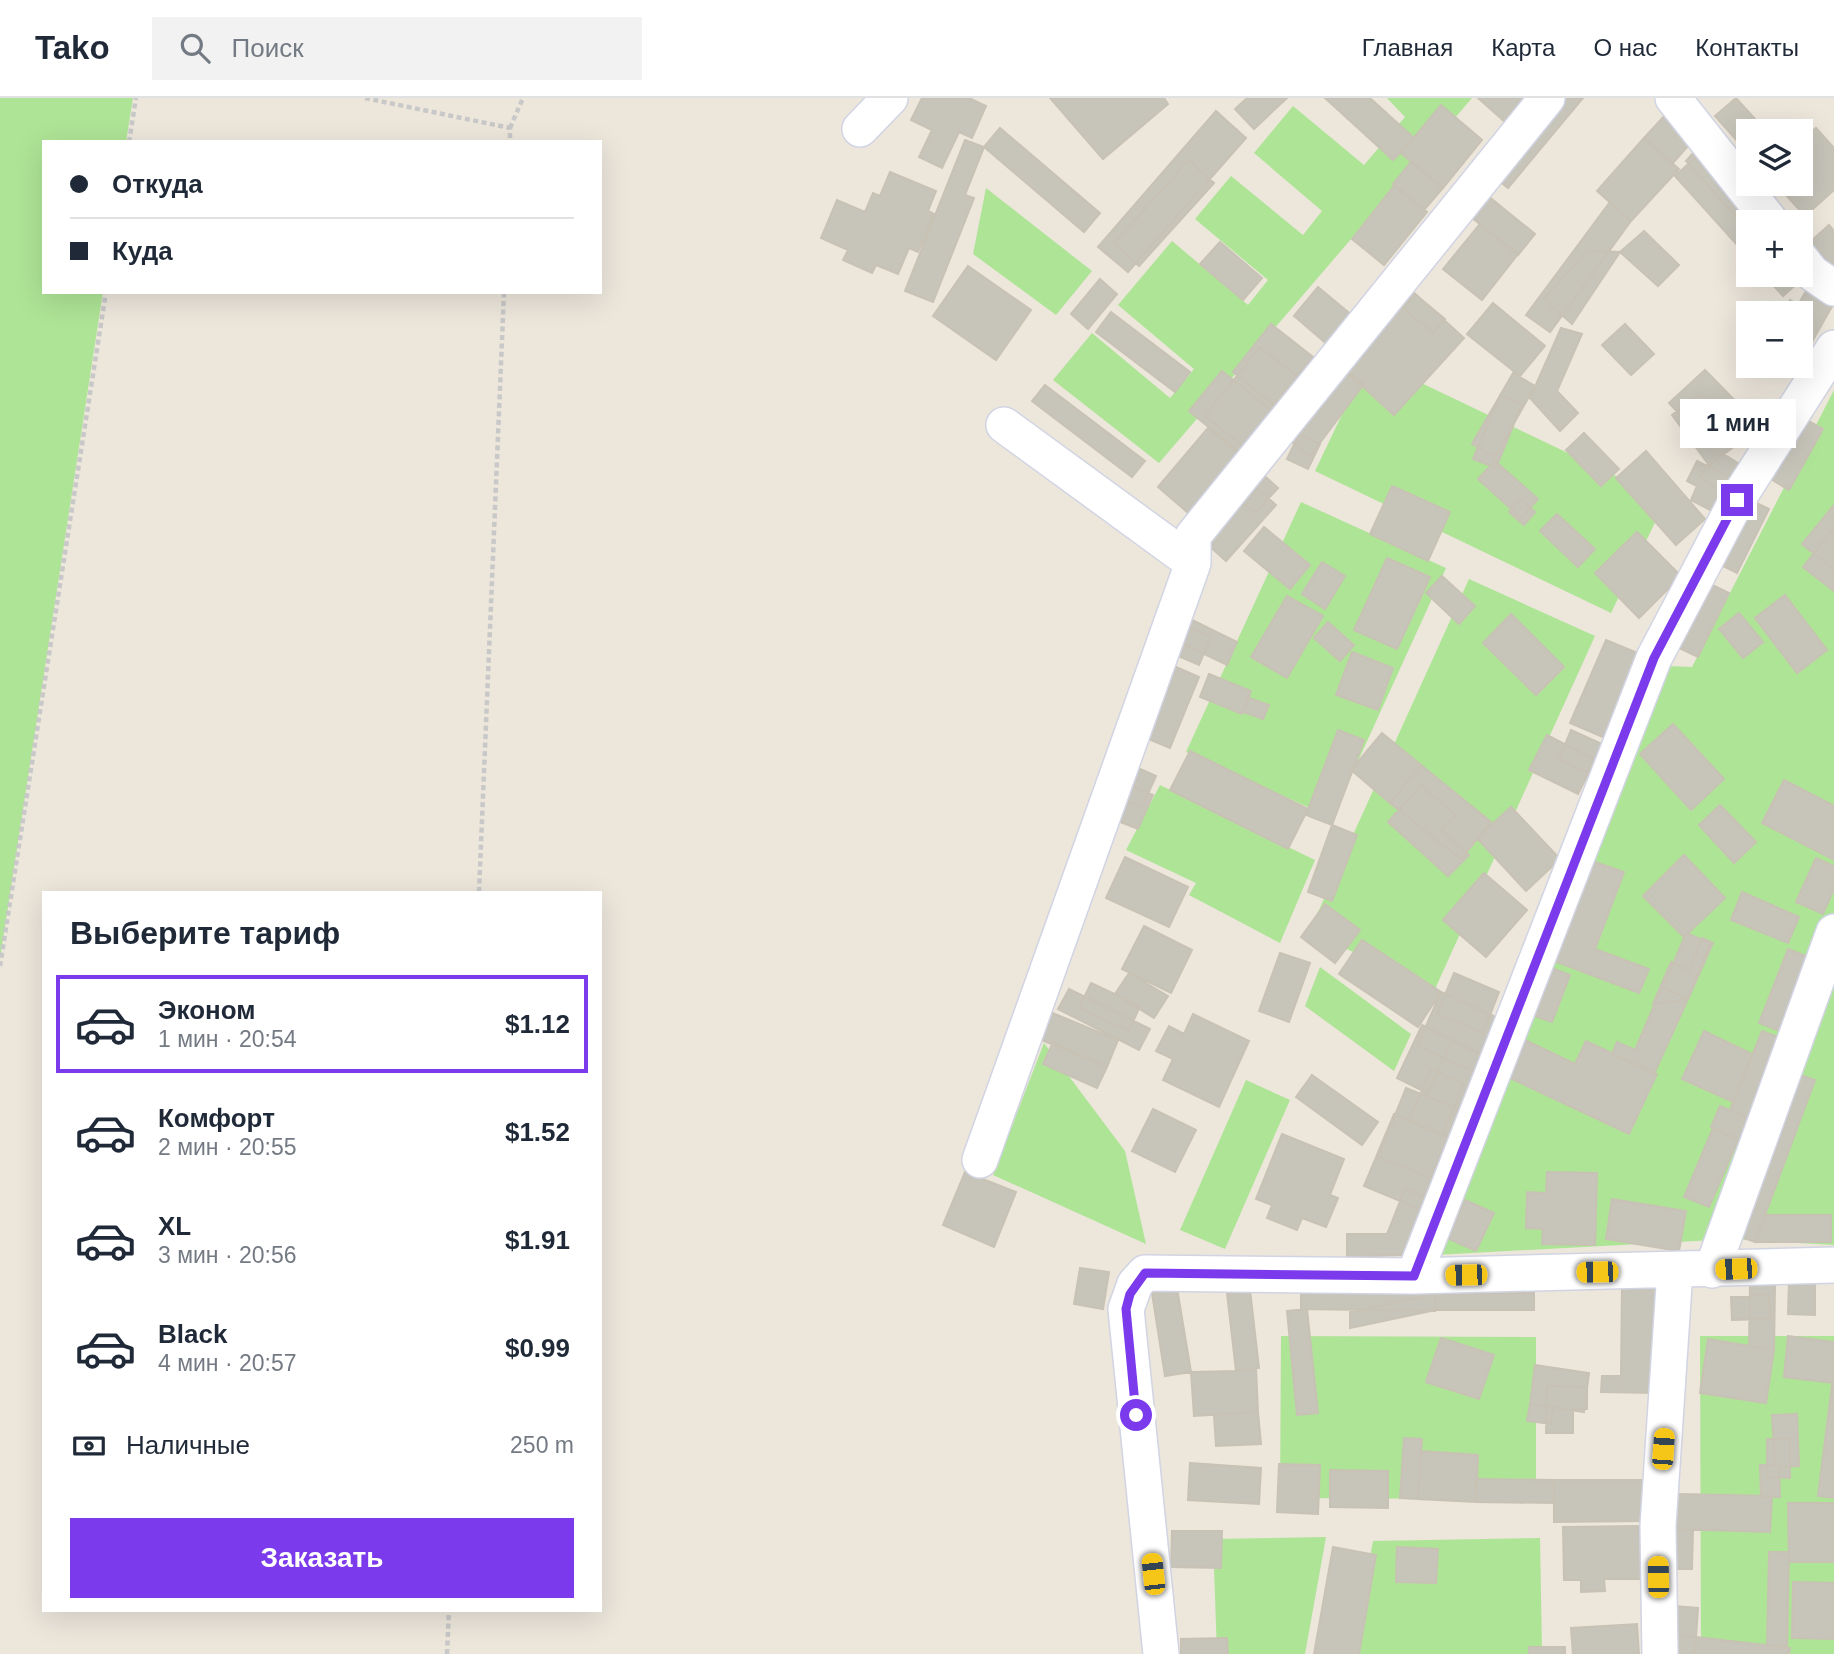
<!DOCTYPE html>
<html lang="ru">
<meta charset="utf-8">
<style>
body{margin:0;font-family:Arial,sans-serif;background:#f2f2f3;color:#1f2937;height:100vh;display:flex;flex-direction:column;font-size:26px;white-space:nowrap}
*{box-sizing:border-box;margin:0}
p{font-size:23px;color:#747a83}
.icon{flex:none;width:38px;height:38px;fill:none;stroke:currentColor;stroke-width:2;stroke-linecap:round;stroke-linejoin:round}
.map{position:relative;flex:1;overflow:hidden}
.side{position:absolute;left:42px;top:793px;width:560px;height:721px;display:flex;flex-direction:column;background:#fff;border-radius:0px;box-shadow:0 7px 28px #0002}
.side>*{flex:none}
.hud{position:absolute;left:42px;top:42px;width:560px;height:154px;border-radius:0px;box-shadow:0 7px 28px #0002;display:grid;align-content:center;height:154px;padding:0 28px;background:#fff}
.controls{position:absolute;left:1736px;top:21px;display:grid;gap:14px}
.controls a{display:grid;place-items:center;width:77px;height:77px;border-radius:0px;background:#fff;box-shadow:0 7px 28px #0002;font-size:35px}
.end{position:absolute;width:32px;height:32px;margin:-16px;border:9px solid #7c3aed;background:#fff;box-shadow:0 0 0 4px #fff}
.from{border-radius:50%}
.bubble{position:absolute;height:49px;border-radius:0px;background:#fff;box-shadow:0 7px 28px #0002;font-size:23px;font-weight:600;line-height:49px;text-align:center}
.car{position:absolute;width:21px;height:42px;margin:-21px -10px;border-radius:9px;box-shadow:0 0 5px 2px #0007;background:linear-gradient(#f5c518 24%,#345 0 40%,#f5c518 0 76%,#345 0 86%,#f5c518 0)}
.hud b{display:flex;align-items:center;gap:24px;height:66px;font-size:26px}
.hud b+b{border-top:2px solid #e0e1e3}
.hud i{width:18px;height:18px;background:#1f2937}
ul{padding:0;list-style:none}
li{display:flex;align-items:center;gap:21px;height:98px;margin:0 14px 10px;padding:0 14px;border:4px solid transparent;border-radius:0px}
li div{flex:1}
li b{display:block;font-size:26px}
li em{font-style:normal;font-weight:600}
li.active{border-color:#7c3aed}
li>.icon{width:63px;height:63px;stroke-width:1.5}
h2{padding:0 28px;font-size:32px;line-height:84px}
.pay{display:flex;align-items:center;gap:18px;height:77px;padding:0 28px;font-size:26px}
.pay p{margin-inline-start:auto}
.primary-button{display:flex;gap:14px;margin-top:auto;padding:14px 28px}
.primary-button a{flex:1;height:80px;border-radius:0px;background:#7c3aed;color:#fff;font-size:28px;font-weight:600;line-height:80px;text-align:center}
header{display:flex;align-items:center;gap:42px;box-sizing:border-box;height:98px;padding:0 35px;background:#fff;border-bottom:2px solid #e0e1e3}
header strong{font-size:33px}
nav{display:flex;gap:38px;margin-inline-start:auto;font-size:24px}
.search{width:490px;height:63px;background:#f2f2f3;display:flex;align-items:center;gap:18px;box-sizing:border-box;padding:0 24px;border-radius:0px;color:#747a83;font-size:26px}
.map>svg:first-child{display:block}
.green{fill:#aee496}
.building{fill:#c7c4ba;stroke:#c8c2b5;stroke-width:2}
.lines{fill:none;stroke-linecap:round;stroke-linejoin:round}
.minor-casing{stroke:#d1d4e3;stroke-width:38}
.path{stroke:#c8c8c8;stroke-width:4.5;stroke-dasharray:5 3.5;stroke-linecap:butt}
.minor{stroke:#fff;stroke-width:35}
.route{stroke:#7c3aed;stroke-width:9}
</style>
<header>
<strong>Tako</strong>
<div class="search"><svg class="icon" aria-label="search" viewBox="0 0 24 24"><circle cx="10" cy="10" r="6"/><path d="M15 15l6 6"/></svg>Поиск</div>
<nav><a>Главная</a><a>Карта</a><a>О нас</a><a>Контакты</a></nav>
</header>
<div class="map">
<svg width="1834" height="1556" viewBox="0 0 1834 1556">
<rect width="100%" height="100%" fill="#ece6db"/>
<path class="green" d="M0,0H133L126,44H44V194H103L0,861Z
M1387,0H1472L1159,365L1053,282L1092,235L1170,300L1194,271L1118,207L1172,143L1248,207L1268,182L1195,121L1231,78L1303,137L1322,113L1254,55L1293,8L1364,67L1405,19Z
M986,90L1092,173L1056,217L973,156Z
M1369,260L1666,402L1611,515L1315,373Z
M1834,292V1147L1732,1141L1435,1157L1667,568L1692,569Z
M1301,404L1446,470L1332,720L1186,654Z
M1469,481L1595,538L1435,891L1309,834Z
M1160,687L1315,762L1280,845L1189,797L1196,785L1126,752Z
M1320,869L1411,936L1394,973L1305,908Z
M1044,945L1125,1053L1146,1146L993,1077Z
M1246,982L1290,1002L1225,1151L1180,1132Z
M1281,1238L1536,1239V1401L1280,1400Z
M1700,1238H1834V1556H1701Z
M1326,1439L1305,1556H1217L1213,1441Z
M1540,1440L1542,1556H1352L1373,1443Z"/>
<path class="building" d="M922,0H969L986,8L972,40L959,34L942,70L919,59L932,32L911,22Z
M1050,0H1164L1168,6L1103,61Z
M1247,0H1287L1254,31L1235,11Z
M1325,0H1370L1414,40L1393,62Z
M1478,0H1525L1504,23Z
M1555,0H1583L1508,90L1491,76Z
M1736,0L1766,33H1748V55L1715,18Z
M1441,7L1482,42L1443,90L1401,55Z
M1216,13L1246,40L1128,174L1098,149Z
M1668,14L1696,39L1672,66L1644,40Z
M1000,30L1100,115L1084,134L984,49Z
M1816,30L1834,50V92L1805,118L1776,86H1801V43Z
M1644,40L1679,71L1631,123L1597,93Z
M965,42L984,49L965,97L974,100L933,204L905,193Z
M1700,47L1770,124H1748V132L1686,63Z
M1695,60L1754,124H1748V159L1675,78Z
M1189,62L1214,85L1139,168L1114,145Z
M1411,64L1443,90L1424,112L1393,86Z
M890,74L936,93L928,113L934,116L918,154L909,150L898,176L876,167L872,175L843,162L848,152L821,140L837,102L865,114L873,95L880,98Z
M1394,88L1427,114L1384,167L1352,141Z
M1482,93L1535,136L1518,157L1465,114Z
M1610,104L1631,123L1550,234L1526,217Z
M1480,126L1518,156L1482,202L1443,171Z
M1829,127L1834,133V170L1810,144Z
M1644,133L1679,167L1658,188L1620,154Z
M1220,144L1262,180L1243,202L1200,166Z
M1587,153L1620,154L1572,226L1544,201Z
M968,168L1031,212L996,262L933,218Z
M1764,177H1801L1803,180L1783,198Z
M1814,179L1834,205L1801,263V215H1783L1790,202L1798,207Z
M1100,181L1117,196L1088,231L1071,216Z
M1318,189L1353,218L1328,247L1294,218Z
M1411,192L1464,240L1394,317L1341,269Z
M1415,196L1445,221L1433,235L1403,210Z
M1493,205L1545,248L1520,278L1467,236Z
M1111,214L1190,274L1175,294L1096,234Z
M1271,226L1313,259L1274,307L1233,274Z
M1625,226L1654,256L1631,277L1602,247Z
M1561,230L1582,236L1557,293L1578,315L1560,333L1530,300Z
M1260,249L1302,282L1247,351L1205,318Z
M1777,268H1798L1793,277Z
M1341,269L1364,286L1310,358L1288,341Z
M1705,272L1755,323L1719,358L1669,305Z
M1222,273L1276,316L1243,357L1189,313Z
M1513,275L1535,288L1495,359L1472,346Z
M1045,287L1145,363L1132,379L1032,303Z
M1701,296L1739,345L1709,367L1672,317Z
M1500,297L1522,306L1496,370L1473,361Z
M1797,317L1823,331L1789,392L1764,377Z
M1208,330L1244,360L1194,420L1158,389Z
M1584,335L1619,371L1601,388L1566,352Z
M1299,336L1320,346L1308,371L1287,361Z
M1717,352L1738,365L1720,393L1700,379Z
M1646,353L1705,421L1676,447L1616,380Z
M1495,363L1538,401L1521,420L1478,381Z
M1697,363L1731,380L1714,414L1691,402L1697,388L1687,383Z
M1259,373L1278,390L1255,415L1237,399Z
M1392,388L1450,414L1428,463L1370,436Z
M1257,390L1276,407L1226,463L1207,446Z
M1521,401L1535,414L1524,427L1509,414Z
M1748,401L1769,411L1737,475L1717,465Z
M1834,407V472L1802,446Z
M1557,416L1595,451L1578,469L1540,433Z
M1264,429L1310,467L1290,491L1244,453Z
M1831,433L1834,435V493L1803,469Z
M1637,434L1681,478L1639,520L1595,475Z
M1387,460L1430,479L1397,551L1354,532Z
M1322,464L1345,478L1325,511L1302,496Z
M1442,478L1475,508L1459,526L1426,495Z
M1708,485L1729,495L1698,559L1677,549Z
M1785,497L1827,552L1797,575L1755,520Z
M1287,498L1323,518L1287,580L1251,559Z
M1739,515L1763,544L1743,560L1719,531Z
M1511,516L1564,569L1536,597L1483,545Z
M1190,521L1237,544L1227,567L1179,544Z
M1328,524L1354,547L1340,563L1314,540Z
M1188,529L1211,539L1199,567L1176,557Z
M1606,542L1640,556L1605,640L1570,625Z
M1352,554L1393,570L1378,612L1336,597Z
M1176,569L1199,579L1170,650L1146,640Z
M1209,576L1251,593L1242,616L1200,599Z
M1249,600L1269,607L1263,621L1243,614Z
M1673,626L1724,681L1691,712L1640,656Z
M1338,632L1364,642L1332,727L1306,717Z
M1571,632L1604,647L1591,676L1559,661Z
M1382,635L1421,667L1390,705L1351,672Z
M1547,637L1595,662L1578,696L1529,672Z
M1190,653L1308,711L1288,751L1170,692Z
M1421,667L1491,724L1461,761L1390,705Z
M1138,670L1156,678L1142,709L1124,702Z
M1784,682L1834,708V762L1762,725Z
M1130,687L1153,697L1138,731L1115,722Z
M1421,687L1455,717L1441,732L1469,757L1448,778L1388,724Z
M1720,707L1756,744L1734,765L1699,727Z
M1511,709L1560,761L1526,793L1477,740Z
M1332,727L1357,737L1332,803L1308,794Z
M1684,757L1725,800L1684,839L1643,798Z
M1125,759L1188,789L1169,829L1106,800Z
M1816,760L1834,768V791L1823,816L1796,804Z
M1592,763L1624,774L1595,851L1649,871L1639,895L1554,863Z
M1484,775L1527,812L1486,859L1443,822Z
M1742,794L1799,819L1788,845L1731,822Z
M1325,806L1360,832L1335,865L1301,839Z
M1144,828L1192,852L1171,895L1122,871Z
M1686,835L1710,845L1688,901L1663,890Z
M1702,840L1713,845L1688,901L1653,906L1671,864L1689,872Z
M1362,842L1441,894L1418,929L1339,876Z
M1788,851L1809,859L1780,933L1759,925Z
M1280,855L1310,865L1289,924L1259,913Z
M1552,870L1570,877L1552,924L1534,918Z
M1129,875L1168,898L1154,920L1115,896Z
M1454,875L1499,894L1483,935L1437,916Z
M1091,885L1140,908L1129,933L1079,910Z
M1662,889L1688,901L1654,976L1612,956L1617,944L1635,952Z
M1069,891L1150,931L1139,952L1058,911Z
M1441,894L1500,921L1477,975L1417,948Z
M1050,914L1118,942L1107,969L1039,941Z
M1193,916L1249,943L1219,1009L1163,982L1173,961L1156,953L1169,928L1184,936Z
M1422,927L1452,942L1427,995L1397,980Z
M1704,933L1752,956L1733,1004L1682,981Z
M1762,933L1783,941L1752,1022L1730,1012Z
M1452,942L1484,958L1458,1011L1426,998Z
M1525,942L1575,966L1586,943L1657,976L1629,1036L1508,979Z
M1053,944L1107,969L1097,990L1043,966Z
M1431,971L1464,986L1442,1037L1409,1023Z
M1795,975L1815,982L1755,1144L1735,1137Z
M1312,977L1378,1024L1362,1047L1296,999Z
M1406,990L1458,1011L1431,1080L1378,1059Z
M1720,1008L1752,1022L1742,1043L1711,1029Z
M1153,1011L1196,1032L1175,1074L1132,1053Z
M1394,1016L1449,1039L1419,1111L1364,1088Z
M1713,1030L1738,1042L1709,1109L1684,1099Z
M1282,1036L1344,1061L1330,1097L1338,1100L1326,1129L1302,1120L1297,1132L1267,1120L1272,1107L1256,1101Z
M965,1074L1016,1094L994,1149L943,1127Z
M1547,1074L1597,1075L1595,1147L1542,1146L1543,1131L1526,1130L1527,1094L1546,1095Z
M1405,1091L1426,1099L1402,1157L1347,1159V1136H1387Z
M1612,1101L1686,1113L1679,1153L1606,1141Z
M1612,1101L1686,1113L1679,1153L1606,1141Z
M1465,1102L1494,1115L1476,1153L1447,1140Z
M1765,1117H1831V1144H1755Z
M1080,1170L1109,1174L1103,1211L1074,1206Z
M1789,1185L1815,1186V1217L1788,1216Z
M1750,1186L1775,1187L1774,1252L1749,1248Z
M1622,1189L1662,1190L1660,1295L1601,1294L1602,1278H1621Z
M1177,1190L1191,1274L1165,1278L1152,1195Z
M1177,1190L1191,1274L1165,1278L1152,1195Z
M1250,1192L1259,1270L1236,1273L1227,1195Z
M1301,1193L1435,1196V1213L1301,1211Z
M1534,1195V1212H1436L1435,1196Z
M1435,1196L1436,1212L1350,1230V1214Z
M1769,1197L1770,1221L1732,1222L1731,1199Z
M1307,1211L1318,1315L1297,1317L1287,1213Z
M1788,1238L1834,1244V1285L1784,1279Z
M1441,1240L1494,1257L1479,1301L1426,1284Z
M1708,1241L1774,1252L1766,1305L1700,1295Z
M1535,1267L1589,1275L1584,1314L1530,1306Z
M1256,1270L1258,1314L1194,1318L1191,1274L1236,1273Z
M1832,1287H1834V1400L1818,1398Z
M1547,1288L1587,1289V1311H1573V1335H1546Z
M1530,1306L1553,1309L1551,1326L1527,1323Z
M1258,1314L1261,1346L1216,1348L1214,1317Z
M1258,1314L1261,1346L1216,1348L1214,1317Z
M1797,1316L1799,1368L1779,1369L1780,1399H1761L1760,1367L1775,1366L1772,1317Z
M1404,1340L1422,1341L1418,1401L1400,1400Z
M1767,1341H1790V1380L1767,1379Z
M1421,1353L1478,1357L1476,1404L1418,1401Z
M1190,1365L1261,1370L1259,1406L1188,1402Z
M1279,1366L1320,1367L1318,1416L1277,1414Z
M1330,1372L1388,1373V1410L1330,1409Z
M1476,1381L1554,1382V1405L1476,1404Z
M1554,1382H1642L1643,1423L1554,1424Z
M1676,1396L1772,1398L1770,1434L1675,1431Z
M1788,1405H1834V1464H1789Z
M1641,1428L1642,1481H1604L1605,1493L1581,1494V1482H1564L1563,1429Z
M1674,1431L1693,1432L1692,1471H1673Z
M1172,1433H1222L1221,1470L1171,1469Z
M1333,1449L1376,1457L1359,1556H1314Z
M1397,1449L1438,1451L1436,1485L1396,1484Z
M1769,1454H1789L1787,1548L1767,1547Z
M1793,1484L1834,1485V1541L1792,1540Z
M1673,1508L1698,1510L1696,1539L1671,1538Z
M1637,1526L1639,1556H1573L1571,1530Z
M1671,1538L1696,1539L1695,1556H1669Z
M1696,1539L1790,1550L1789,1556H1694Z
M1227,1540L1228,1556H1181V1541Z
M1529,1549H1565V1556H1529Z"/>
<g class="lines">
<defs>
<path id="minor" d="M1673,0L1771,124
M860,31L890,0
M1801,161L1812,175L1834,190
M1193,465V438L1547,0
M980,1062L1193,465L1004,327
M1712,1172L1834,834
M1414,1178L1654,560L1737,402L1834,250
M1161,1556L1126,1211L1135,1186L1145,1175L1414,1178L1834,1167
M1660,1556L1658,1428L1675,1172"/>
</defs>
<use href="#minor" class="minor-casing"/>
<path class="path" d="M365,0L510,30V44
M510,30L523,0
M129,44L136,0
M479,794L504,194
M0,868L106,194
M447,1556L449,1512"/>
<use href="#minor" class="minor"/>
</g>
<g class="lines">
<path class="route" d="M1136,1317L1126,1211L1130,1196L1145,1175L1414,1178L1654,560L1737,402"/>
</g>
</svg>
<div class="controls">
<a><svg class="icon" aria-label="layers" viewBox="0 0 24 24"><path d="M12 4l9 5-9 5-9-5zM3 14l9 5 9-5"/></svg></a>
<a>+</a>
<a>−</a>
</div>
<i class="end from" style="left:1136px;top:1317px"></i>
<i class="end" style="left:1737px;top:402px"></i>
<div class="bubble" style="left:1680px;top:301px;width:116px">1 мин</div>
<i class="car" style="left:1736px;top:1171px;rotate:268deg"></i>
<i class="car" style="left:1597px;top:1174px;rotate:269deg"></i>
<i class="car" style="left:1466px;top:1177px;rotate:269deg"></i>
<i class="car" style="left:1663px;top:1351px;rotate:4deg"></i>
<i class="car" style="left:1153px;top:1476px;rotate:354deg"></i>
<i class="car" style="left:1658px;top:1479px;rotate:359deg"></i>
<div class="hud">
<b><i class="from"></i>Откуда</b>
<b><i></i>Куда</b>
</div>
<section class="side">
<h2>Выберите тариф</h2>
<ul>
<li class="active"><svg class="icon" aria-label="car" viewBox="0 0 24 24"><path d="M5 17H2v-5l4-1 3-4h7l3 4 3 1v5h-3M9 17h6M6 11h13"/><circle cx="7" cy="17" r="2"/><circle cx="17" cy="17" r="2"/></svg><div><b>Эконом</b><p>1 мин · 20:54</p></div><em>$1.12</em></li>
<li><svg class="icon" aria-label="car" viewBox="0 0 24 24"><path d="M5 17H2v-5l4-1 3-4h7l3 4 3 1v5h-3M9 17h6M6 11h13"/><circle cx="7" cy="17" r="2"/><circle cx="17" cy="17" r="2"/></svg><div><b>Комфорт</b><p>2 мин · 20:55</p></div><em>$1.52</em></li>
<li><svg class="icon" aria-label="car" viewBox="0 0 24 24"><path d="M5 17H2v-5l4-1 3-4h7l3 4 3 1v5h-3M9 17h6M6 11h13"/><circle cx="7" cy="17" r="2"/><circle cx="17" cy="17" r="2"/></svg><div><b>XL</b><p>3 мин · 20:56</p></div><em>$1.91</em></li>
<li><svg class="icon" aria-label="car" viewBox="0 0 24 24"><path d="M5 17H2v-5l4-1 3-4h7l3 4 3 1v5h-3M9 17h6M6 11h13"/><circle cx="7" cy="17" r="2"/><circle cx="17" cy="17" r="2"/></svg><div><b>Black</b><p>4 мин · 20:57</p></div><em>$0.99</em></li>
</ul>
<div class="pay"><svg class="icon" aria-label="cash" viewBox="0 0 24 24"><path d="M3 7h18v10H3z"/><circle cx="12" cy="12" r="2"/></svg>Наличные<p>250 m</p></div>
<div class="primary-button"><a>Заказать</a></div>
</section>
</div>
